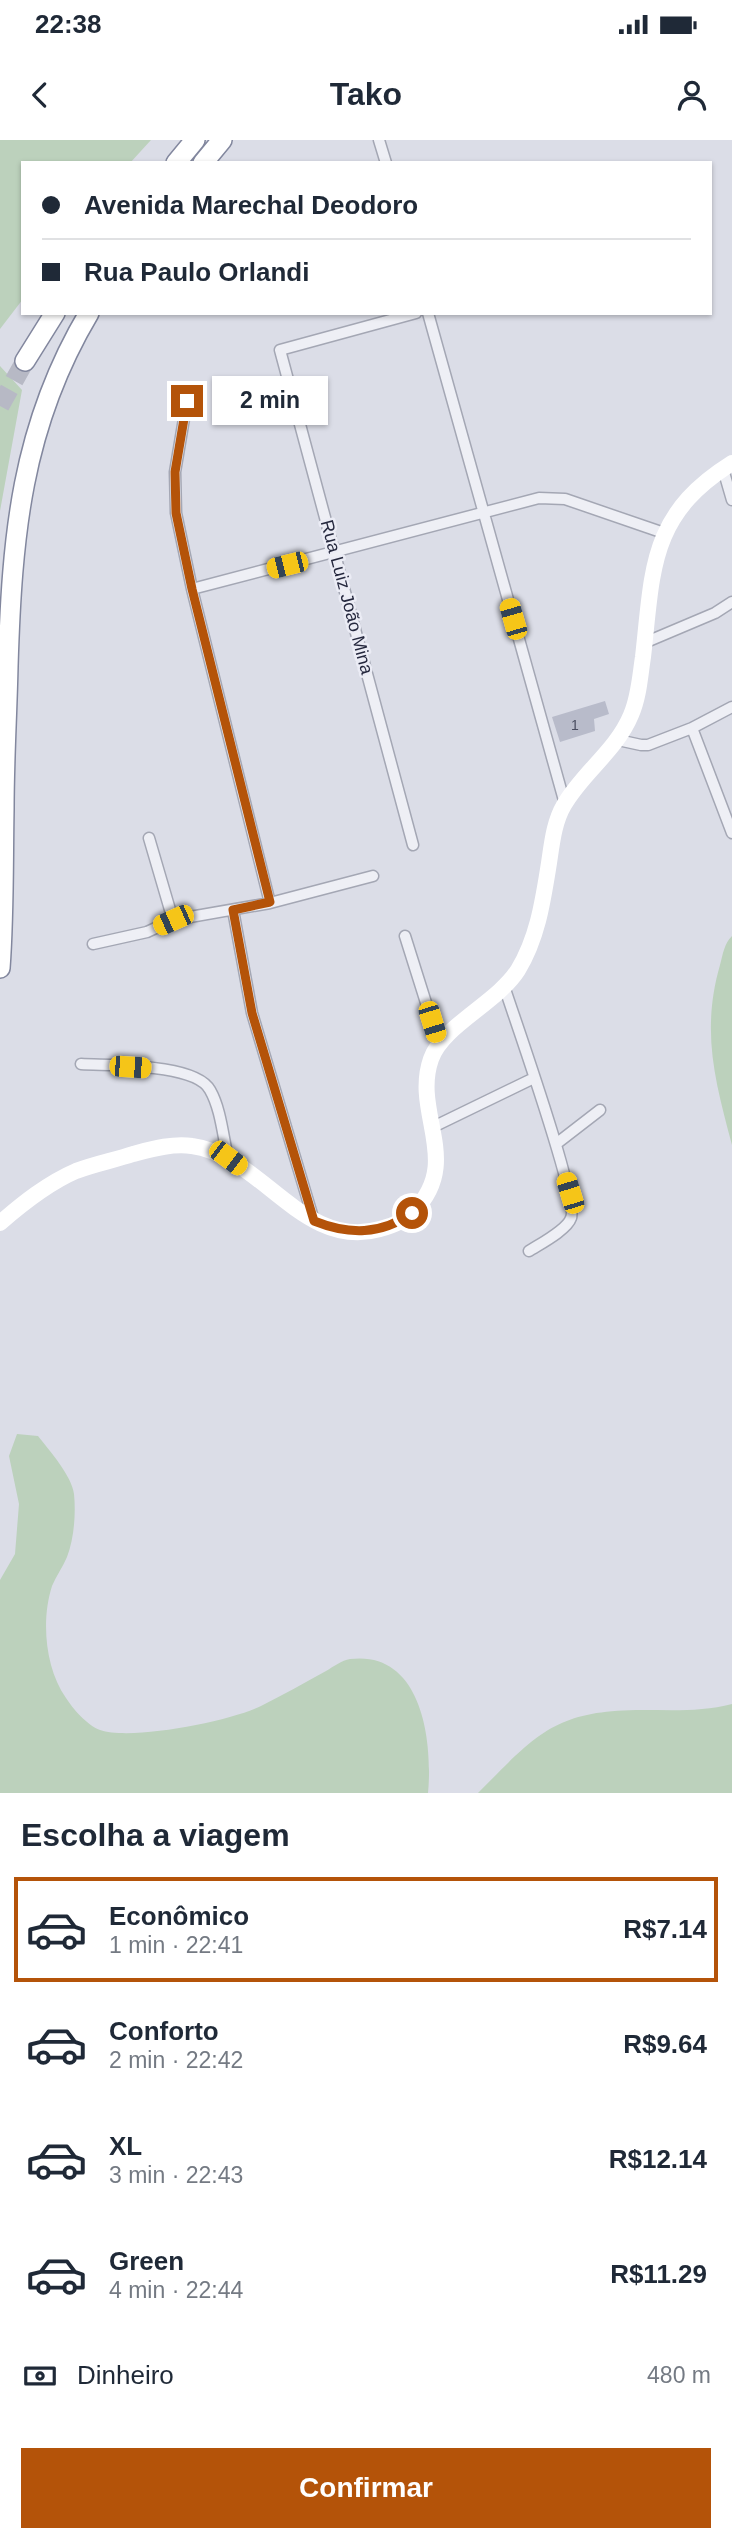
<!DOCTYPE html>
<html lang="pt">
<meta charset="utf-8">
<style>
body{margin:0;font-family:Arial,sans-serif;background:#f6f6f7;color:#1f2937;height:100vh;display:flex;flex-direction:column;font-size:26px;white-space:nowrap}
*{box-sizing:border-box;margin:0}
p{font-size:23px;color:#747a83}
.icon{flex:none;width:38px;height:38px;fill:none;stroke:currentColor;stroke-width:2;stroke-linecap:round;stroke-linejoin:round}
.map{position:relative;height:1653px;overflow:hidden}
.panel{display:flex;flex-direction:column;background:#fff;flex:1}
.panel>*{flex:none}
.top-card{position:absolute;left:21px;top:21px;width:691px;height:154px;border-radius:0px;box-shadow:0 2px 5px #0004;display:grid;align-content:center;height:154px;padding:0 21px;background:#fff}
.end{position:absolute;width:32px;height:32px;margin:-16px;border:9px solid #b45309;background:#fff;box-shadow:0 0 0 4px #fff}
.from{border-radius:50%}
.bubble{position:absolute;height:49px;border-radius:0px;background:#fff;box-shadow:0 2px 5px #0004;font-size:23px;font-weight:600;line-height:49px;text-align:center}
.car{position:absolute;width:21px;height:42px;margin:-21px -10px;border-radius:9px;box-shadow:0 0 5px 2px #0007;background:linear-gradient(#f5c518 24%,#345 0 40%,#f5c518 0 76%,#345 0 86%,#f5c518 0)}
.top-card b{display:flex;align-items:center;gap:24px;height:66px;font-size:26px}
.top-card b+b{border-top:2px solid #e0e1e3}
.top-card i{width:18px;height:18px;background:#1f2937}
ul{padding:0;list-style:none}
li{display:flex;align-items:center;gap:21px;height:105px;margin:0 14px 10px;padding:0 7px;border:4px solid transparent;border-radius:0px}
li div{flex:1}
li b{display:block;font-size:26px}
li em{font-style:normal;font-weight:600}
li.current{border-color:#b45309}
li>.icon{width:63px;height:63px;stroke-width:1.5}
h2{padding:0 21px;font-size:32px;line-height:84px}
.pay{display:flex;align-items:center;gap:18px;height:77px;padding:0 21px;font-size:26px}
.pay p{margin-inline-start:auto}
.button{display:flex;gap:14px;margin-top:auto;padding:14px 21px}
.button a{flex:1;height:80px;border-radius:0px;background:#b45309;color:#fff;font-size:28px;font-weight:600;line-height:80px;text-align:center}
.status{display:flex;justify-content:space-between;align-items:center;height:49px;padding:0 35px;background:#fff;direction:ltr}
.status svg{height:19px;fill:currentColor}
header{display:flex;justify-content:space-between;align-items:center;height:91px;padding:0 21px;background:#fff;font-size:32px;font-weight:600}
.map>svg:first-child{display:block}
.green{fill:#bcd1bc}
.building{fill:#b8bbca}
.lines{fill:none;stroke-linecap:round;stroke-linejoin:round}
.highway-tunnel{stroke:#b7b9c5;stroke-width:19;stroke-dasharray:19 10;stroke-linecap:butt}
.street-casing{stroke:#a4a7b4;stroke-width:13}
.highway-casing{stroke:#82879e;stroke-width:22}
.street{stroke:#eeeff5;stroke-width:10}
.secondary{stroke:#fff;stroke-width:16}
.highway{stroke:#fff;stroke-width:19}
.route{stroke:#b45309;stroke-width:9}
.labels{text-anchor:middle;stroke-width:5;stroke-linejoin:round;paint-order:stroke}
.number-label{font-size:14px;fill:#4a4d61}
.street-label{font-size:18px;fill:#25283e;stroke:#ebecf5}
</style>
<div class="status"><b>22:38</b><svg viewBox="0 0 49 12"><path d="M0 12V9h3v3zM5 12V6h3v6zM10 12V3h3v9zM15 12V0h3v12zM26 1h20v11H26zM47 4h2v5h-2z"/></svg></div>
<header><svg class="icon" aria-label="back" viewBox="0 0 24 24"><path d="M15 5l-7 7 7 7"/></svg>Tako<svg class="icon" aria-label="person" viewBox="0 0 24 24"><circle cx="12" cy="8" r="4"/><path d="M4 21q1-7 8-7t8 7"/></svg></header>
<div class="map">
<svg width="732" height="1653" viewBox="0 0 732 1653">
<rect width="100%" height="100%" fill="#dbdde7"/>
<path class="green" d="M0,0H151L130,23H23V159L0,189Z
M0,226L22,250L0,371Z
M732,796V1005C715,941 701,891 720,825C723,814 724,804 732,796Z
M17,1294L38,1296C49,1310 72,1336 74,1354C76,1374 74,1399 67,1417C63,1427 56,1436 52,1446C41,1480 45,1528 66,1558C73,1569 87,1585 100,1590C132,1601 231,1581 261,1566C283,1555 304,1543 326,1531C333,1527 342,1520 350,1519C422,1510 433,1601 428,1653H0V1440L15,1414L19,1364L9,1316Z
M732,1564V1653H478C536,1595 554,1570 642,1570C672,1570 702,1572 732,1564Z"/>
<path class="building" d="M605,561L609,574L594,579L595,591L560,602L552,577Z"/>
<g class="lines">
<path class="highway-tunnel" d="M0,266L25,221"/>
<defs>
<path id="street" d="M379,0L386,23
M428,173L565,664
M187,261L175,332L176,373L192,449L270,763
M723,329L732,360
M192,449L539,358L565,359L664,393
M644,503L715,473L732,462
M692,588L732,693
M618,600L641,605H648L692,588L732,567
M149,698L173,780
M413,705L280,210L416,173
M233,770L252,873L314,1081
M405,796L439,904
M93,804L147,792L173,780L270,763L373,736
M504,846C514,877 579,1060 571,1078C567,1090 540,1104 529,1111
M81,924C110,926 195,923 210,950C221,969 223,997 228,1018
M433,987L534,938
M556,1004L600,970"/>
<path id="highway" d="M176,23L195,0
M203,23L222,0
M25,221L55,173
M0,828C4,775 3,722 4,669C4,621 7,573 8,526C12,397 21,287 89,173"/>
</defs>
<use href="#street" class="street-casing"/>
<use href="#highway" class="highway-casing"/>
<use href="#street" class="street"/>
<path class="secondary" d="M0,1083C23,1063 48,1043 76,1031C94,1024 115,1020 133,1014C152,1009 173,1003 192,1006C261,1015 303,1111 380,1089C392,1086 405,1081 414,1071C463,1021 412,973 431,919C442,886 497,863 518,830C538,797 543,760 549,723C552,703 554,682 564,665C583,632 616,611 631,575C639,557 640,536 643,517C653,429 649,375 732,323"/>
<use href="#highway" class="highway"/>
</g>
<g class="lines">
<path class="route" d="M187,261L175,332L176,373L192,449L270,762L233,770L252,873L314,1081C349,1095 381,1095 412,1073"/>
</g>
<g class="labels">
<g class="number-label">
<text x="575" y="590">1</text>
</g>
<g class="street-label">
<text transform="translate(347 457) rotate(75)" y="6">Rua Luiz João Mina</text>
</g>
</g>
</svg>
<i class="end from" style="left:412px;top:1073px"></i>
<i class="end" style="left:187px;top:261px"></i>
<div class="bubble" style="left:212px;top:236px;width:116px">2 min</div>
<i class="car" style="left:287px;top:425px;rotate:256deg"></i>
<i class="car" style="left:513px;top:479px;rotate:344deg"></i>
<i class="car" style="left:173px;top:780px;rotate:246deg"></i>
<i class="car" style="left:432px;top:882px;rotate:163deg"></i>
<i class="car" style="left:130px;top:927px;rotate:94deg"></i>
<i class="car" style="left:228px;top:1018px;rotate:127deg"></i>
<i class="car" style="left:570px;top:1053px;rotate:343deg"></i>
<div class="top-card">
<b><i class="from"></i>Avenida Marechal Deodoro</b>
<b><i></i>Rua Paulo Orlandi</b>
</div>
</div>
<section class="panel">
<h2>Escolha a viagem</h2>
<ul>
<li class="current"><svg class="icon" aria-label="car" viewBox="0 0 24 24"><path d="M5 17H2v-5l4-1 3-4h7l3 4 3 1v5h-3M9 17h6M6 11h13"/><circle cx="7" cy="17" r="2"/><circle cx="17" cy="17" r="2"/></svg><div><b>Econômico</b><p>1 min · 22:41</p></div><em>R$7.14</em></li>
<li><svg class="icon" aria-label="car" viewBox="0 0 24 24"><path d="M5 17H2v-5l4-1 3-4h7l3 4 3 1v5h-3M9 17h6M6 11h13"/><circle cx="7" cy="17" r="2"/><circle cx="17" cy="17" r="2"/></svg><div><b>Conforto</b><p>2 min · 22:42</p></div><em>R$9.64</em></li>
<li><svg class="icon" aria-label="car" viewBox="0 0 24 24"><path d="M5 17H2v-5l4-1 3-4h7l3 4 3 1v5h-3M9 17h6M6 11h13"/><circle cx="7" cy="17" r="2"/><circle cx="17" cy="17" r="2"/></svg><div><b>XL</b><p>3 min · 22:43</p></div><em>R$12.14</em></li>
<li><svg class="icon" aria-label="car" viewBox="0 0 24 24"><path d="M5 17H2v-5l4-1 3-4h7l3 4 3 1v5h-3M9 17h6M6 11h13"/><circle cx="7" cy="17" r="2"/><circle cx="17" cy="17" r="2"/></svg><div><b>Green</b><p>4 min · 22:44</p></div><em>R$11.29</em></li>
</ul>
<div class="pay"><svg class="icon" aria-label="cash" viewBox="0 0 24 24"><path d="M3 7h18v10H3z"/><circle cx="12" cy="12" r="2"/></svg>Dinheiro<p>480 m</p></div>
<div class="button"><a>Confirmar</a></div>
</section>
